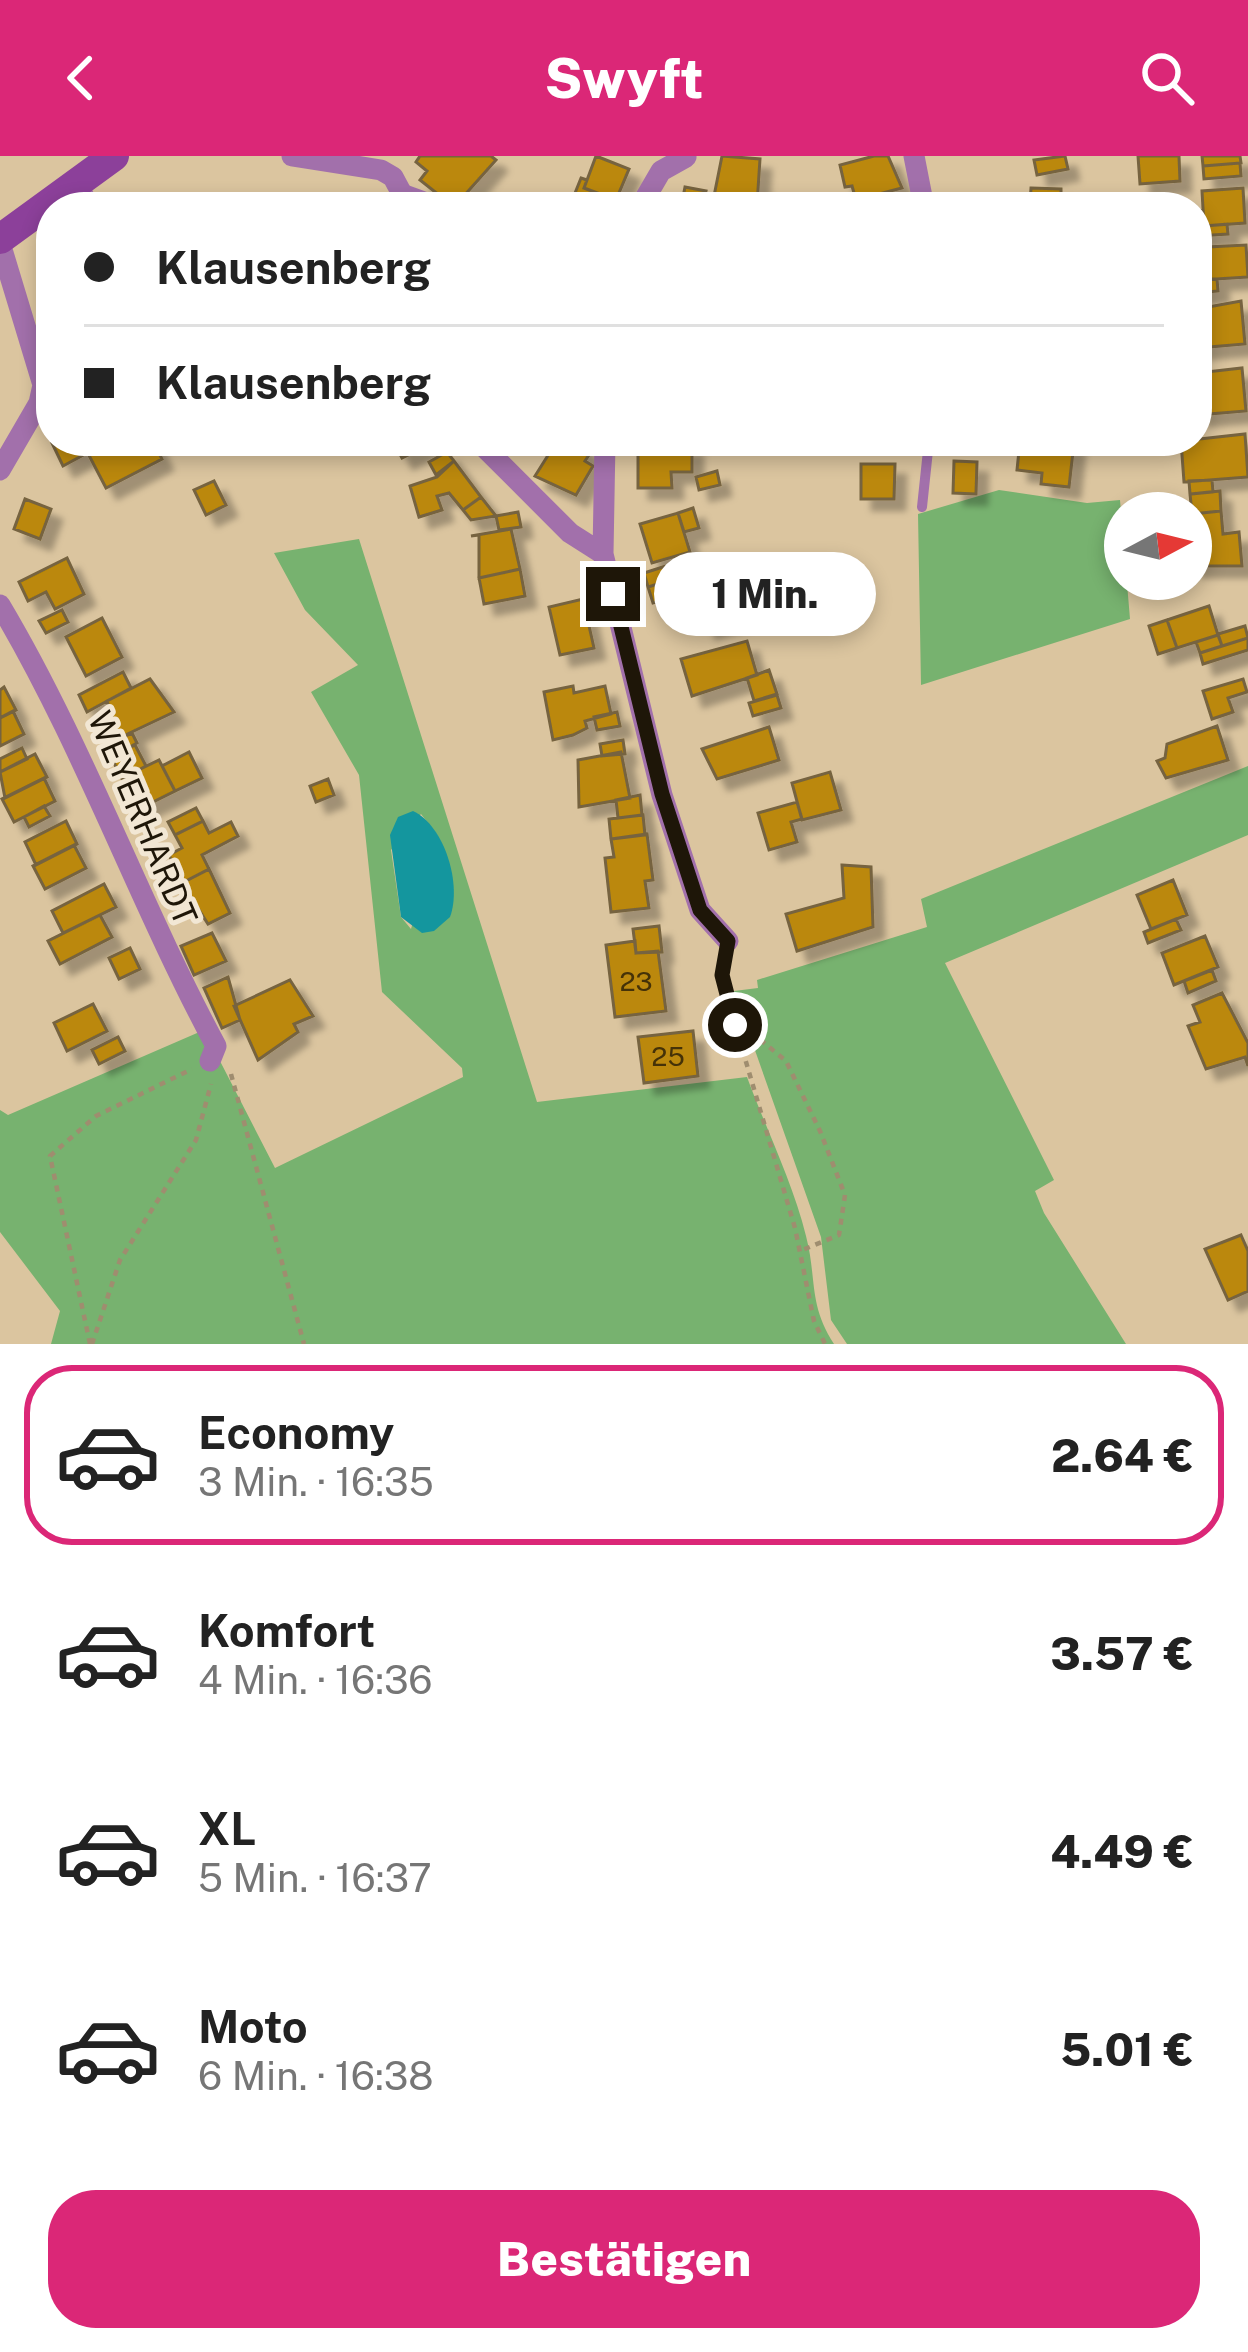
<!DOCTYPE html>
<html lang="de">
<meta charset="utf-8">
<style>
body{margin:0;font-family:"Public Sans",sans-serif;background:#f6f6f6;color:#222;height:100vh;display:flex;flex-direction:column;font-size:45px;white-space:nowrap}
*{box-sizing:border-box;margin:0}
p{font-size:39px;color:#767676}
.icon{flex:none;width:66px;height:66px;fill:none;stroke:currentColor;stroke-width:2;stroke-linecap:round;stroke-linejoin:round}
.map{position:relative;height:1188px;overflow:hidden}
.drawer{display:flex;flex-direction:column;background:#fff;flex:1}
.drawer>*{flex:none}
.hud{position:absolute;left:36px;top:36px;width:1176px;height:264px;border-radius:48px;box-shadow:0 6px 18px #0003;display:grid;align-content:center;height:264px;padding:0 48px;background:#fff}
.needle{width:78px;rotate:83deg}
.buttons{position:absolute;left:1104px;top:336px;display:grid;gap:24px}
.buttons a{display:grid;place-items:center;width:108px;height:108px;border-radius:50%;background:#fff;box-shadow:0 6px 18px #0003;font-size:60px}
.end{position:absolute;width:54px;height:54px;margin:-27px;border:15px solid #1e1608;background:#fff;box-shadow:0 0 0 6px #fff}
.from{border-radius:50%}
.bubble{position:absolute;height:84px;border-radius:42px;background:#fff;box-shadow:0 6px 18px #0003;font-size:39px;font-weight:800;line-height:84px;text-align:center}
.hud b{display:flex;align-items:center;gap:42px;height:114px;font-size:45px}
.hud b+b{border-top:3px solid #e0e0e0}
.hud i{width:30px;height:30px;background:#222}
ul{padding:21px 0 0;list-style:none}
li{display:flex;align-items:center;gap:36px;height:180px;margin:0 24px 18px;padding:0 24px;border:6px solid transparent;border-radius:48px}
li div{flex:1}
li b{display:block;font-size:45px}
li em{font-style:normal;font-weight:800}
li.selected{border-color:#db2777}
li>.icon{width:108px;height:108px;stroke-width:1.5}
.primary-button{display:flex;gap:24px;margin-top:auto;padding:24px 48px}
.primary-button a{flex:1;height:138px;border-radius:48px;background:#db2777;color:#fff;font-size:48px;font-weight:800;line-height:138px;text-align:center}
header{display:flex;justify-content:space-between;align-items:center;height:156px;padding:0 48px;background:#db2777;color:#fff;font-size:54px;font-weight:800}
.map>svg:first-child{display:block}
.green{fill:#77b26f;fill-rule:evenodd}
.water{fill:#14969e}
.building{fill:#bb8807;stroke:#76633f;stroke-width:3;filter:url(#shadow)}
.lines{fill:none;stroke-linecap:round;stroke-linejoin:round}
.path{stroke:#9f8d6f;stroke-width:4.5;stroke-dasharray:6 6;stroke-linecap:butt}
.service{stroke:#a270ab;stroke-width:10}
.minor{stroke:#a270ab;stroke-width:21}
.secondary{stroke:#8c409a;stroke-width:30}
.route{stroke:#1e1608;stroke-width:15}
.labels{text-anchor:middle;stroke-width:10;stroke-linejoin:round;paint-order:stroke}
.number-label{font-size:27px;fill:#453208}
.street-label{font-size:33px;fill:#1e1608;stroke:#f2e7d4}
</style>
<header><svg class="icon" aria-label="back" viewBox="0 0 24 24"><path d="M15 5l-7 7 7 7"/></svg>Swyft<svg class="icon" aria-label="search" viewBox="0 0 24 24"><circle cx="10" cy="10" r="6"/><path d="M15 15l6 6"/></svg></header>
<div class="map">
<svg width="1248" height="1188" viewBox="0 0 1248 1188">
<defs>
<filter id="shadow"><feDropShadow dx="11" dy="11" stdDeviation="3" flood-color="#0004"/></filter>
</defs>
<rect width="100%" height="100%" fill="#dbc59f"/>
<path class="green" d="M999,334L1087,347L1120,344L1130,463L921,529L918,358Z
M359,383L537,946L747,921C766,973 793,1027 806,1080C817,1122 808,1148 834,1188H51L60,1155L0,1076V954L8,959L204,874L275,1012L463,921L462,912L382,836L359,619L311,536L358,509L305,454L274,397ZM421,658L438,680L411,773L401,761L391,694Z
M1248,610V679L945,807L1054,1024L1035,1035L1044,1057L1126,1188H847L831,1164L821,1081L734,835L758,832L757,824L927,771L921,743Z"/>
<path class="water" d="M413,655C445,670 462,729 450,761L434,775L422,777L401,761L390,679L398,661Z"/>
<path class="building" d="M420,0H491L496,4L454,51L420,24L427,15L416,6Z
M596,0L629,13L616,44L584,32Z
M722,0L760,3L757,49L714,40Z
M874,0H888L902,32L856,44L852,30L845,31L840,9Z
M1065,0L1068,13L1037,19L1034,4Z
M1138,0H1179L1180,25L1140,28Z
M1202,0H1240L1241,7L1203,10Z
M1240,7L1241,20L1204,23L1203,10Z
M581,22L587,24L584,32L616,44L614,51H581L585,43L575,37Z
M685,31L706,35L702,51H681Z
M1031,32L1061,33V48L1030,47Z
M1243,32L1245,67L1204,70L1202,35Z
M1203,54L1204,70L1227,68L1228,78L1197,80V55Z
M1246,89L1248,121L1201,124L1199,105H1208L1207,91Z
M1197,123H1217L1218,135L1197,137Z
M1241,145L1245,188L1197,192V153Z
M1242,212L1246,255L1197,259V217Z
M1245,278L1248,321L1184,326L1181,285Z
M82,285L87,297L63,310L52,287Z
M89,285H153L162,303L106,332L83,288Z
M393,285H437L402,302Z
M557,285H574L591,296L585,305L593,310L576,339L535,320Z
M1020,285L1074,287L1069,331L1041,328L1042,317L1017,314Z
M638,289H692V316H671L672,332H638Z
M447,296L454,305L436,319L429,306Z
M454,305L481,341L463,354L449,337L437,340L442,354L419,361L410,330L437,321Z
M954,305L977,306L976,338L953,337Z
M861,308H895L894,343H861Z
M717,315L720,329L699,334L696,321Z
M1212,324L1213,336L1190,338L1189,325Z
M214,325L226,349L206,359L194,334Z
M1220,335L1221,355L1192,358L1190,338Z
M481,341L496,360L471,364L463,354Z
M25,343L51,353L40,383L14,373Z
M693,352L699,372L684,376L678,357Z
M1221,355L1223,378L1239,376L1242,410H1191L1192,358Z
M518,356L521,371L499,374L496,360Z
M678,357L690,396L652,407L640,368Z
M511,373L520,413L479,422V379L471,380Z
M67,402L84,438L55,453L46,436L28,445L19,426Z
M775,406L787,447L705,472L694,434Z
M669,409L673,424L648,431L644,417Z
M520,413L525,440L484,448L479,422Z
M674,423L679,440L653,447L648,431Z
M583,443L594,492L560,499L549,451Z
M1209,450L1218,479L1177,492L1167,464Z
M62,454L68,466L46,477L39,465Z
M102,462L122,501L86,520L66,481Z
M1167,464L1177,492L1158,498L1149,470Z
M1245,470L1248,482L1222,490L1218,478Z
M1218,479L1222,490L1200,497L1196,486Z
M1248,482V494L1203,508L1200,497Z
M747,485L757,519L692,540L681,503Z
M769,514L777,538L754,545L747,522Z
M123,516L131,532L87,556L79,539Z
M150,523L174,556L119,582L107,545Z
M1243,523L1247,536L1228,542L1233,556L1212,563L1203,535Z
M573,530L574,537L605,530L611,558L585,565L587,572L573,579L553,584L544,536Z
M4,531L16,554L0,562V534Z
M777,539L781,552L753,560L749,547Z
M13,555L24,578L0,590V562Z
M617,556L620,570L597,574L594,561Z
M1217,570L1228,604L1166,622L1157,605L1165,602L1167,588Z
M769,571L779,604L717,623L702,593Z
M132,577L137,587L115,599L109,587Z
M623,584L625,598L602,600L600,588Z
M135,589L146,610L122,623L111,601Z
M22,592L27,603L0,616V603Z
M189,596L202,622L175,635L162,610Z
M621,596L630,642L579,651L578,604Z
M35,598L47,621L5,642L0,616Z
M159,604L175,635L141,652L128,619Z
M830,616L841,654L802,664L792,627Z
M44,622L55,645L14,666L2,643Z
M328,623L334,639L316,646L310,630Z
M640,639L642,659L618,662L616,644Z
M797,646L802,663L791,666L797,686L769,694L758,657Z
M44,650L50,660L29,671L24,661Z
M196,652L203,665L175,679L168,666Z
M643,659L645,679L611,683L609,663Z
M66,665L77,688L36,709L25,686Z
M203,665L209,677L231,666L238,680L202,699L209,713L182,727L169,699L182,692L175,679Z
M647,678L653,724L645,725L649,752L611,756L605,702L614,701L611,683Z
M74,689L86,712L45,733L33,710Z
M842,709L871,711L873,771L797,795L786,758L844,742Z
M209,713L230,757L208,768L182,727Z
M1173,724L1187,759L1151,773L1137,739Z
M104,728L116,751L63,777L52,755Z
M100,759L112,781L60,808L48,785Z
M1176,763L1181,774L1148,787L1144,776Z
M659,770L662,796L636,797L633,773Z
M212,777L226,805L194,819L181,790Z
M1205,780L1218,811L1174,829L1162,797Z
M635,785L636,797L658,795L666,855L615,861L606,789Z
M130,792L140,813L119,823L109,802Z
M1212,814L1216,825L1188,837L1184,825Z
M228,821L240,864L222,872L204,832Z
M290,824L313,860L294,868L298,876L258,904L234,850Z
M1222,837L1248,887V910L1245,901L1206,913L1188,870L1200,866L1193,849Z
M93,848L107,875L67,895L54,867Z
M693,875L698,920L644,927L638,881Z
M118,881L125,895L99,908L92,894Z
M1241,1079L1248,1095V1135L1228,1144L1205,1093Z"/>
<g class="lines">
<path class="path" d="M751,876L786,905L820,975L845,1039L839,1079L800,1095
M739,882L795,1072L814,1165L825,1188
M231,918L304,1188
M90,1188L50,1000L96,960L192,913
M92,1188L120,1104L196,984L211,928"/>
<path class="service" d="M83,28L96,51
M404,33L448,49
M922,351L929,285
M728,785L722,819L735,869"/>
<path class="minor" d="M292,0L381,14L393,21L409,51
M914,0L924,51
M640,51L661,15L686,1
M0,87L43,229L39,247L0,314
M478,285L570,377L603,398
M605,285L603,398L662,639L700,754L728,785
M0,449C84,590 138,745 216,890L210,905"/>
<path class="secondary" d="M0,83L114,0"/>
</g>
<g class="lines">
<path class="route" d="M613,438L662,638L700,754L728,785L722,819L735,869"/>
</g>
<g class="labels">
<g class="number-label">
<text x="636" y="835">23</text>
<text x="668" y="910">25</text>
</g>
<g class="street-label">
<text transform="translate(143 662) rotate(67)" y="12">WEYERHARDT</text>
</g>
</g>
</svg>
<div class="buttons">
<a><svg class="needle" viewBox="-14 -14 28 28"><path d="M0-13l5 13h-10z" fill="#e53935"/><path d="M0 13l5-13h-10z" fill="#767676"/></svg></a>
</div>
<i class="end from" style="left:735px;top:869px"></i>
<i class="end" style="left:613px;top:438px"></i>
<div class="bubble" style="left:654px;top:396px;width:222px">1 Min.</div>
<div class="hud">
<b><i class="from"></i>Klausenberg</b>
<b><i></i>Klausenberg</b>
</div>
</div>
<section class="drawer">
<ul>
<li class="selected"><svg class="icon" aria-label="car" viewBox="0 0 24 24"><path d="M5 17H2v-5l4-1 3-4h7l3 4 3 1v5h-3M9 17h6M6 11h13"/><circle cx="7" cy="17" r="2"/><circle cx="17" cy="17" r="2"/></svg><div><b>Economy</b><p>3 Min. · 16:35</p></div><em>2.64 €</em></li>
<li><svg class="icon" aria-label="car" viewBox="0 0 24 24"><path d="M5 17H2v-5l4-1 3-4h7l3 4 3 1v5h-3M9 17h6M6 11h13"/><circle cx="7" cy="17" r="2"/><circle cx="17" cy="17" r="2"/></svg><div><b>Komfort</b><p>4 Min. · 16:36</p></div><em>3.57 €</em></li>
<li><svg class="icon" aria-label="car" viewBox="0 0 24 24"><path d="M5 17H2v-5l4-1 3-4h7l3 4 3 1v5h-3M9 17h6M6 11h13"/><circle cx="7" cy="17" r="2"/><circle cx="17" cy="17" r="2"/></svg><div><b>XL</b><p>5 Min. · 16:37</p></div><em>4.49 €</em></li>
<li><svg class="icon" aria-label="car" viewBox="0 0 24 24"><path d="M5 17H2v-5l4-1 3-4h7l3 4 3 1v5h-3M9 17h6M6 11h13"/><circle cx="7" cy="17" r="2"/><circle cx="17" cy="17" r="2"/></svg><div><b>Moto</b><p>6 Min. · 16:38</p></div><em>5.01 €</em></li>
</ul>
<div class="primary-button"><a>Bestätigen</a></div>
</section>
